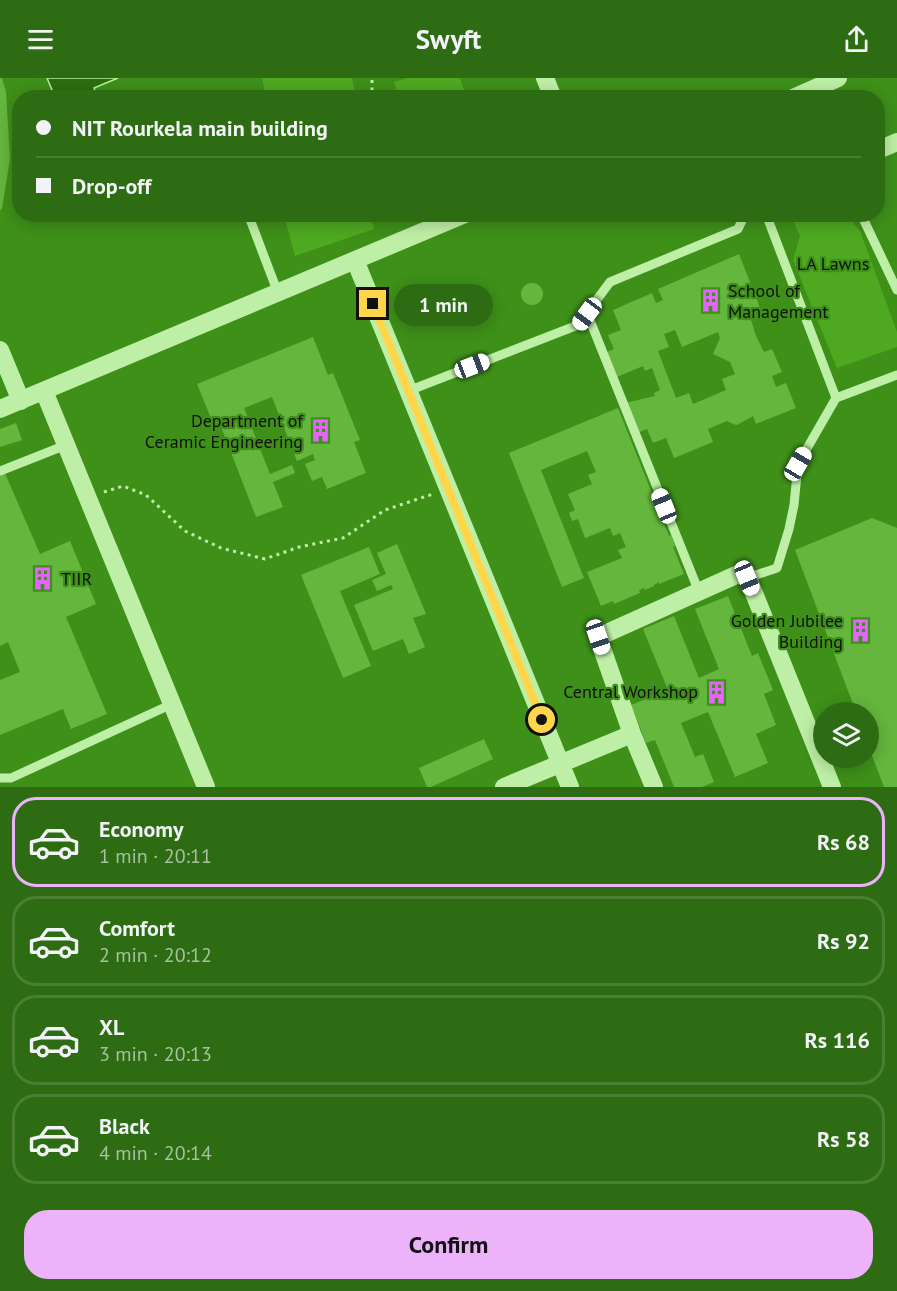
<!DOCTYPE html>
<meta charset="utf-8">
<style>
body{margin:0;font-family:"PT Sans",sans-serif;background:#36711c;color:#f1f3f6;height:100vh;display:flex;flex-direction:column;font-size:22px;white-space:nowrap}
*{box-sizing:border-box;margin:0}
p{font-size:20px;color:#a7c0a0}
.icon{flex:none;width:33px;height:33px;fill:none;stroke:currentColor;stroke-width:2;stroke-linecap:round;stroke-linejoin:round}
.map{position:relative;height:709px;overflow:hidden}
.drawer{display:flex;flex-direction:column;background:#2e6c13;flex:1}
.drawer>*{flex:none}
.top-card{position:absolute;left:12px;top:12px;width:873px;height:132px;border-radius:24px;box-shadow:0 3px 15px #0003;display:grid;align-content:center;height:132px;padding:0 24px;background:#2e6c13}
.fabs{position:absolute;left:813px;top:624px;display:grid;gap:12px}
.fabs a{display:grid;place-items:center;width:66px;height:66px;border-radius:50%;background:#2e6c13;box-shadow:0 3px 15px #0003;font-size:30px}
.end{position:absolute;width:27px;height:27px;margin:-14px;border:8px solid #ffd54a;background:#111;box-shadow:0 0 0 3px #111}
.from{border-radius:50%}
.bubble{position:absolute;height:42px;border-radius:21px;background:#2e6c13;box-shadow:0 3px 15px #0003;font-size:20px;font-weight:800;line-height:42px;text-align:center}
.car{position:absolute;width:18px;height:36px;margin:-18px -9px;border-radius:8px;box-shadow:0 0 4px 2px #0007;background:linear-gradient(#fff 24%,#345 0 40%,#fff 0 76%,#345 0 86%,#fff 0)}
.top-card b{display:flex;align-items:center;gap:21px;height:57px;font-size:22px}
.top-card b+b{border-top:2px solid #497f33}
.top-card i{width:15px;height:15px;background:#f1f3f6}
ul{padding:10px 0 0;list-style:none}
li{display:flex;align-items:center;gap:18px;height:90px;margin:0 12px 9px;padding:0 12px;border:3px solid #497f33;border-radius:24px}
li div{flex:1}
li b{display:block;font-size:22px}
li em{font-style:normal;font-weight:800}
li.selected{border-color:#ecb3fa}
li>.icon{width:54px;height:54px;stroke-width:1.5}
.action{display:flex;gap:12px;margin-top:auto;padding:12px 24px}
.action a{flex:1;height:69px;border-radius:24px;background:#ecb3fa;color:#111;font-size:24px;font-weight:800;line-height:69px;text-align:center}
header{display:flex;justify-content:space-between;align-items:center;height:78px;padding:0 24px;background:#2e6c13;font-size:27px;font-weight:800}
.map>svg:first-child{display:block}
.green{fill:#4ea921}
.water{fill:#2d6d10;stroke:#b7f199;stroke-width:1.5}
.building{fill:#64b63d;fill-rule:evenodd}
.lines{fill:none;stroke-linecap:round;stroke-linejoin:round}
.path{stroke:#beefa6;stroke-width:3;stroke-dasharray:3 4.5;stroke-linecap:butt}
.service{stroke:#beefa6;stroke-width:9}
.minor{stroke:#beefa6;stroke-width:18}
.route{stroke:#ffd54a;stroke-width:8}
.labels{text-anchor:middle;stroke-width:4.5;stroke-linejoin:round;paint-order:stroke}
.park-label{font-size:18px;fill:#111;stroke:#3e9019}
.poi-label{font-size:18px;fill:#111;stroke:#3e9019;text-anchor:end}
</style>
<header><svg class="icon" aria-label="menu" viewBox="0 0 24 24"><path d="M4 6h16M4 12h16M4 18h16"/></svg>Swyft<svg class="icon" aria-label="share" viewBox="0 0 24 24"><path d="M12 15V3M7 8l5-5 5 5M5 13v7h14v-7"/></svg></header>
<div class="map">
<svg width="897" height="709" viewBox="0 0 897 709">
<rect width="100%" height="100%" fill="#3e9019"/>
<path class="green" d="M262,0H352L356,19H266Z
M407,0H460L466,18L461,20L399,19L394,4Z
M284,137H370L374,151L295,178Z
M791,137H847L860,153L897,254V269L837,290L793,182L800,158Z"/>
<path class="water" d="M47,0H118L94,10L98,20L55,19Z"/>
<path class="building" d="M0,0H2L6,14L10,81L2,130L0,133Z
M739,176L762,235L751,242L756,258L764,274L772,271L782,294L772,298L776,309L786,305L796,330L756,346L753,338L737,347L733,346L727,343L708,351L713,364L674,380L666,360L653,365L647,351L639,354L625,325L655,318L654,315L660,312L652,290L645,293L643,288L617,299L607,274L614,271L608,257L621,252L613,232L652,215L656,225L663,222L658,211ZM675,252L682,269L718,254L720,260L713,276L730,284L735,296L722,301L726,312L693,326L689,315L676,320L658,273L669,269L664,256Z
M521 216a11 11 0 1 1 22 0a11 11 0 1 1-22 0Z
M313,259L328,297L333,295L360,362L354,364L366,395L327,411L322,399L312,403L305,386L315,382L313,376L297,383L272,319L244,330L270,396L292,387L295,395L273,404L283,429L256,439L218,341L212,343L197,306Z
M618,330L669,458L671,457L675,468L673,469L684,496L659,506V504L654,507V508L645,512L644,510L639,512L640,515L614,526L613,523L601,528L587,494L622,480L618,472L626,469L620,455L613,458L610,450L585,460L578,441L572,443L569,435L575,432L568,416L592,406L588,397L596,394L587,373L541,392L584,500L562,509L509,375Z
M16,345L22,362L0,369V351Z
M4,393L40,476L70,463L96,526L66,539L107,636L71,651L63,631L0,657V602L20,594L8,564L0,568V395Z
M872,440L897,450V709H884L868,667V634H856L795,472Z
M397,466L426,536L413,540L425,569L409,576L403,561L373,573L354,527L393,511L391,507L377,513L372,502L386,496L377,475Z
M369,469L380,496L340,513L371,588L343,600L301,497Z
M728,518L752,578L758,575L773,612L764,616L776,647L756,656L768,685L735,699L708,634L681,645L695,679L703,676L714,704L702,709H674L655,662L646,665L631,627L668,612L643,551L674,538L699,600L719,591L695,531Z
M484,661L493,681L431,709H427L419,690Z"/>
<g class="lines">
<path class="path" d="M372,20V0
M104,414L123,408L146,417L185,453L221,470L265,481L299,469L343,460L385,432L433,416"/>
<path class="service" d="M248,136L278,215
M766,136L836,320
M861,136L897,212
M587,235L699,514
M408,313L578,247L610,204L738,151L745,136
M0,393L66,367
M747,500L777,490L789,451L794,427L798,386L836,320L897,297
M0,700H11L172,626"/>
<path class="minor" d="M545,0L553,20
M793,20L838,0
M878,72L897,64
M355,182L570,709
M0,272L21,323
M44,313L206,709
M0,331L465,136
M504,709L632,656
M654,709L632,656L598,559L745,493L832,709"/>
</g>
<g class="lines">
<path class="route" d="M373,226L542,642"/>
</g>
<defs>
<symbol id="building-bare" viewBox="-9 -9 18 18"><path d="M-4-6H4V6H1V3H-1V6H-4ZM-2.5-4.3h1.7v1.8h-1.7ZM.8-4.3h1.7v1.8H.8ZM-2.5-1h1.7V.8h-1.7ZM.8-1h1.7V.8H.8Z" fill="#e564ff" stroke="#3e9019" stroke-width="2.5" paint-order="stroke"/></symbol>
</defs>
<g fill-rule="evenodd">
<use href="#building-bare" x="694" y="206" width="33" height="33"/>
<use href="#building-bare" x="304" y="336" width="33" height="33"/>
<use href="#building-bare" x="26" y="484" width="33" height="33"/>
<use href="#building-bare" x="844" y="536" width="33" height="33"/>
<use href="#building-bare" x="700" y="598" width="33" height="33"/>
</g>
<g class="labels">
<g class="park-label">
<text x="833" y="192">LA Lawns</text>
</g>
<g class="poi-label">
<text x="728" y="219" text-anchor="start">School of<tspan x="728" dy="21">Management</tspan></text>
<text x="303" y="349">Department of<tspan x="303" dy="21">Ceramic Engineering</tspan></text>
<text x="61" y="507" text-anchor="start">TIIR</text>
<text x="843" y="549">Golden Jubilee<tspan x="843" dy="21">Building</tspan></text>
<text x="698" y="620">Central Workshop</text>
</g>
</g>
</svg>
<div class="fabs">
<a><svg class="icon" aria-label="layers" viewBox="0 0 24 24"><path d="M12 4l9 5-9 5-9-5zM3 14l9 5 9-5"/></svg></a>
</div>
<i class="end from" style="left:542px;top:642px"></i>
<i class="end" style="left:373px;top:226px"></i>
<div class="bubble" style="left:394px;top:206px;width:99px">1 min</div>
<i class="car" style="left:587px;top:236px;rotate:217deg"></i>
<i class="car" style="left:472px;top:288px;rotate:69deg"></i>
<i class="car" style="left:798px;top:386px;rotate:30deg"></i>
<i class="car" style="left:664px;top:428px;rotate:338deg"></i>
<i class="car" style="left:747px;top:500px;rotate:158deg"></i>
<i class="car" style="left:598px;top:559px;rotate:161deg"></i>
<div class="top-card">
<b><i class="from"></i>NIT Rourkela main building</b>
<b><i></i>Drop-off</b>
</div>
</div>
<section class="drawer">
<ul>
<li class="selected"><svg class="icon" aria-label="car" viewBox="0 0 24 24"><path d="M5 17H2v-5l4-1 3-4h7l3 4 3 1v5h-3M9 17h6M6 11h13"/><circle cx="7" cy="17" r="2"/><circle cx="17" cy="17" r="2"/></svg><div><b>Economy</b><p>1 min · 20:11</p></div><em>Rs 68</em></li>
<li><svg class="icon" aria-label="car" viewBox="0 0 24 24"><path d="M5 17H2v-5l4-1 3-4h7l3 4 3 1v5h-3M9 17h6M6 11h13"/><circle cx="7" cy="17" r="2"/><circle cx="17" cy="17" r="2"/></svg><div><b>Comfort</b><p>2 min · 20:12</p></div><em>Rs 92</em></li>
<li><svg class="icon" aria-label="car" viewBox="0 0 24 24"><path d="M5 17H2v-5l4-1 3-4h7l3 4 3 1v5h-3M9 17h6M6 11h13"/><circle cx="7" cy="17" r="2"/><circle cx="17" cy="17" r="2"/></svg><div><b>XL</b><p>3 min · 20:13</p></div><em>Rs 116</em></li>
<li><svg class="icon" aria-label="car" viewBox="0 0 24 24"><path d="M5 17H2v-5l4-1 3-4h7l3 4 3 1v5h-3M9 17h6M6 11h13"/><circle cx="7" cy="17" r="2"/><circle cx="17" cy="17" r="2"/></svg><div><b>Black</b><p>4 min · 20:14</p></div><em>Rs 58</em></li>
</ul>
<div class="action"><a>Confirm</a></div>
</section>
